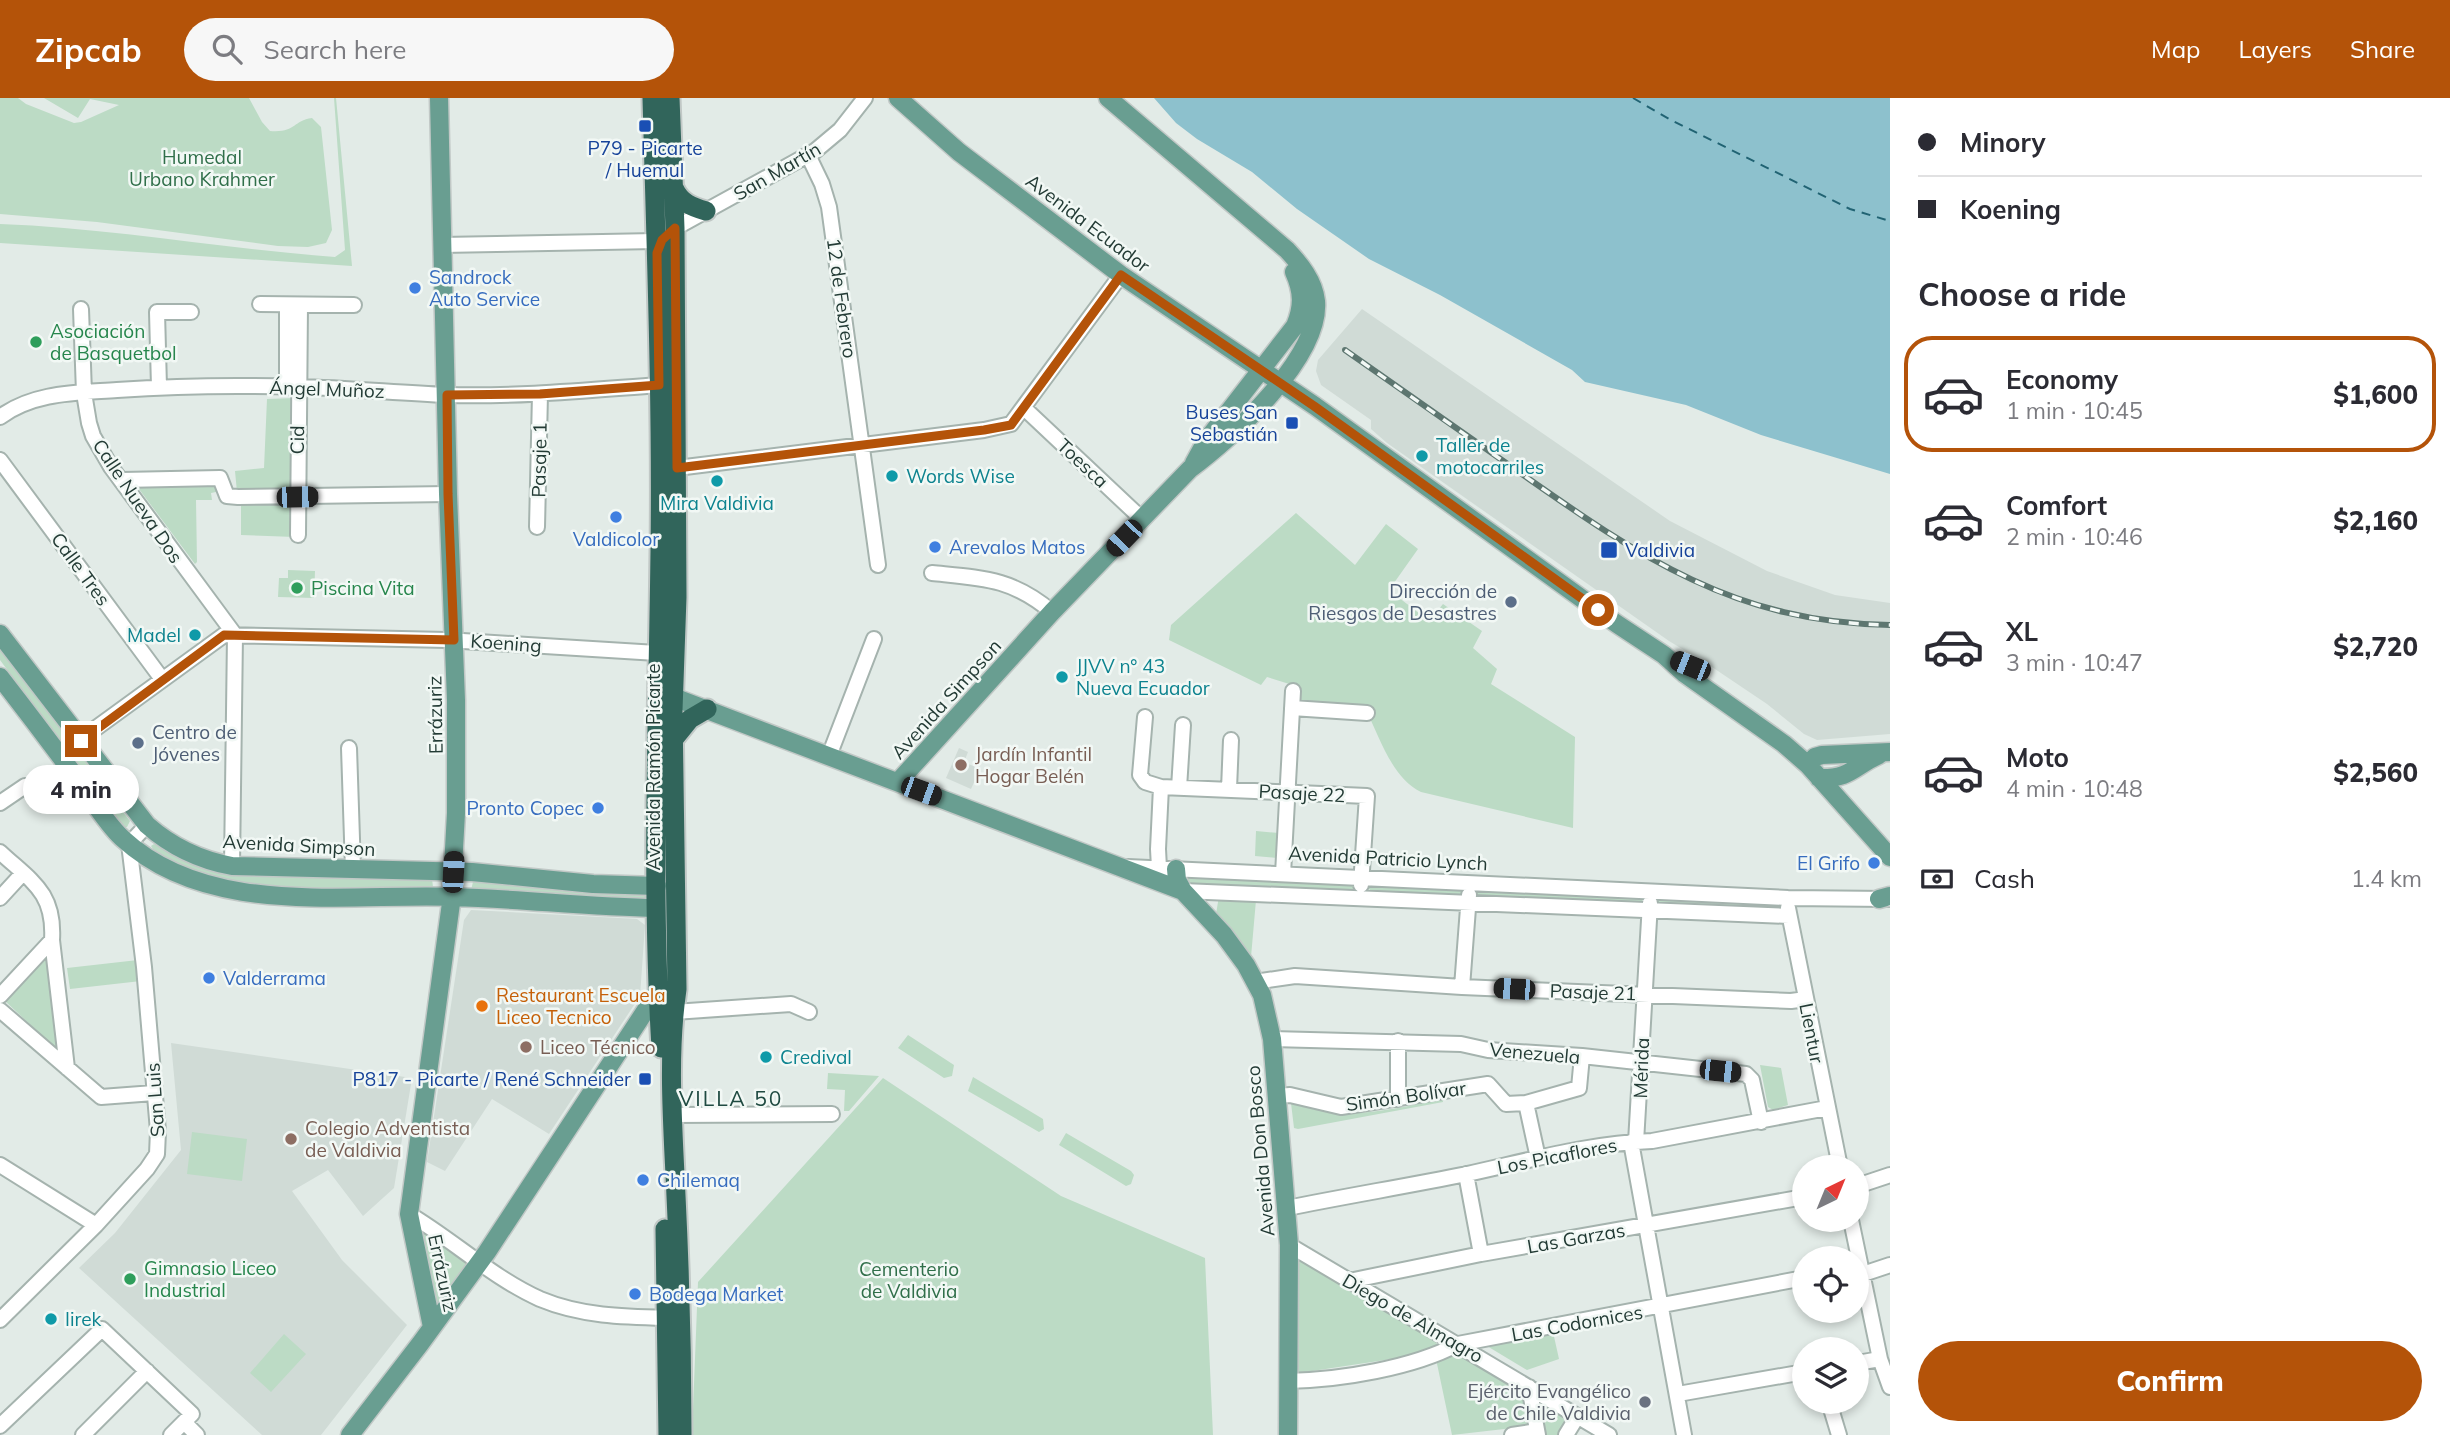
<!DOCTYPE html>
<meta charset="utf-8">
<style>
body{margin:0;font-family:Mulish,sans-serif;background:#f7f7f7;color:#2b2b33;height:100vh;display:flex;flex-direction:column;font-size:26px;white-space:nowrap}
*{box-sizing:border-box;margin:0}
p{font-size:23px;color:#7c7c81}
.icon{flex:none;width:38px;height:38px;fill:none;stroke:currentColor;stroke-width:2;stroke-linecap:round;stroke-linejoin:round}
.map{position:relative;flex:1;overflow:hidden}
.drawer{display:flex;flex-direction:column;background:#fff;width:560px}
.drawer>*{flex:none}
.top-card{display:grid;align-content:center;height:154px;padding:0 28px;background:#fff}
.needle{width:46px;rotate:43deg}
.fabs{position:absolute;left:1792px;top:1057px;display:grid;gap:14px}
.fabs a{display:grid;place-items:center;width:77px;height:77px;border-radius:50%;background:#fff;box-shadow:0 4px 10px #0003;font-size:35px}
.end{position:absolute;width:32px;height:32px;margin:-16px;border:9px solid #b45309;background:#fff;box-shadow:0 0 0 4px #fff}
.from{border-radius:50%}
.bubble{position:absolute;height:49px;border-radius:24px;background:#fff;box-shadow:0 4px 10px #0003;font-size:23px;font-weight:800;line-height:49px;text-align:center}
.car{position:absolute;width:21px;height:42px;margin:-21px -10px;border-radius:9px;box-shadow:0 0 5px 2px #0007;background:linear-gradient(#222 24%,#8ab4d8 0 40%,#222 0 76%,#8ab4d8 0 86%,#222 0)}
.top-card b{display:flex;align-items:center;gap:24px;height:66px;font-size:26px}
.top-card b+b{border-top:2px solid #e1e1e2}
.top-card i{width:18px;height:18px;background:#2b2b33}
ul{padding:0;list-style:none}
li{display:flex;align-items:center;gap:21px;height:116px;margin:0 14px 10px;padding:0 14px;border:4px solid transparent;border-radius:28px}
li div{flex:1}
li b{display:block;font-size:26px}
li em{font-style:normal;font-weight:800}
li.current{border-color:#b45309}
li>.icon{width:63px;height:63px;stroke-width:1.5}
h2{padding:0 28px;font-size:32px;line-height:84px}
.pay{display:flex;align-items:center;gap:18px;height:77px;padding:0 28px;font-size:26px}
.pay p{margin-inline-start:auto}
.primary-button{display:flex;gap:14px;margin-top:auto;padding:14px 28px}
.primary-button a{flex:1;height:80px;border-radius:42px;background:#b45309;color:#fff;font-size:28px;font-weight:800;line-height:80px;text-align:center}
header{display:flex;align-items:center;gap:42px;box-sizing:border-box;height:98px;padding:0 35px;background:#b45309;color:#fff}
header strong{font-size:33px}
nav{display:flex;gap:38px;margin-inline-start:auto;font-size:24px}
.search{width:490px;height:63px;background:#f7f7f7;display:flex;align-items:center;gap:18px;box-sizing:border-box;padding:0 24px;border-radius:38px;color:#7c7c81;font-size:26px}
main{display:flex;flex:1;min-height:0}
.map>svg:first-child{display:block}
.built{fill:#d0dbd6}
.green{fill:#bcdbc5}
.water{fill:#8dc1cd}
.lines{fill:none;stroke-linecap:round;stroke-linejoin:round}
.ferry{stroke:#216373;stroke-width:2;stroke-dasharray:9 7;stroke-linecap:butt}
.minor-casing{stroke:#a5b3ae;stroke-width:18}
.major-casing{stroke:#c1c8c6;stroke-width:21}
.highway-casing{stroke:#c1c8c6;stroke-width:23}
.minor{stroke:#fff;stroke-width:14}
.major{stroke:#699e91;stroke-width:18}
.highway{stroke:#31655b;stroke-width:19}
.rail-casing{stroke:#5d7670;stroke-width:6}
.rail{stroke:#f2f8f5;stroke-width:3.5;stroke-dasharray:10;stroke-linecap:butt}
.route{stroke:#b45309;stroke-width:9}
.transit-dot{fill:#1a4fb4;stroke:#f2f8f5;stroke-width:2.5}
.shop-dot{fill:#3f7fe0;stroke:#f2f8f5;stroke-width:2.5}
.leisure-dot{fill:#2e9e5b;stroke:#f2f8f5;stroke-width:2.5}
.culture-dot{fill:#0f9aa8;stroke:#f2f8f5;stroke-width:2.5}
.service-dot{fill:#5c6f8a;stroke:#f2f8f5;stroke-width:2.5}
.education-dot{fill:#8d6e63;stroke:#f2f8f5;stroke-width:2.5}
.food-dot{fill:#e8710a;stroke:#f2f8f5;stroke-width:2.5}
.worship-dot{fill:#6b7280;stroke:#f2f8f5;stroke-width:2.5}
.labels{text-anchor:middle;stroke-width:5;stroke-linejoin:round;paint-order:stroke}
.transit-label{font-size:19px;fill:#164399;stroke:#f2f8f5;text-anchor:end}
.park-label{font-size:19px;fill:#306f4a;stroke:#f2f8f5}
.street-label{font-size:19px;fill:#233b35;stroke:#f2f8f5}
.shop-label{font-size:19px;fill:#366cbe;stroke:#f2f8f5;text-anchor:start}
.leisure-label{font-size:19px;fill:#27864d;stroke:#f2f8f5;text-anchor:start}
.culture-label{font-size:19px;fill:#0d838f;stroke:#f2f8f5;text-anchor:start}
.service-label{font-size:19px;fill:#4e5e75;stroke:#f2f8f5;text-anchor:end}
.education-label{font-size:19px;fill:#785e54;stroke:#f2f8f5;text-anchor:start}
.food-label{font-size:19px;fill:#c56008;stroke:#f2f8f5;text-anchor:start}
.worship-label{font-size:19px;fill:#5b616d;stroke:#f2f8f5;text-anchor:end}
.neighbourhood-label{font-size:21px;letter-spacing:2px;fill:#204b42;stroke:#f2f8f5}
</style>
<header>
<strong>Zipcab</strong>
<div class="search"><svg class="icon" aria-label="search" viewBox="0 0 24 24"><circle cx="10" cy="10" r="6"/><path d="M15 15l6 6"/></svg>Search here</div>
<nav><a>Map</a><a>Layers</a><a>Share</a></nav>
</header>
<main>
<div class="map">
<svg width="1890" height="1337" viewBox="0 0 1890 1337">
<rect width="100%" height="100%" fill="#e2ebe7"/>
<path class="built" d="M1362,211L1670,423L1767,473L1835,497L1890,505V636L1817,642L1804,636L1767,606L1709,567L1669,543L1387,345L1371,331V322L1321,287L1316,273L1318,262Z
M959,650L968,654L964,664L980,671L971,691L946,680Z
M471,812L637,821L645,827L640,898L549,1036L492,1001L445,1073L427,1064L464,822Z
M171,945L412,980L394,1090L363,1118L328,1072L292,1093L342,1162L407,1227L321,1337H262L79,1170L115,1135L181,1052Z"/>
<path class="green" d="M0,0H18L26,6L74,25L81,24L119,7L90,1L78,20L44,0H249L262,24L270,33C296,35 292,23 312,20L321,29L332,132L326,145L308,149L278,148L97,124L0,116Z
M334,0H336L352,168L0,145V126C112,130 223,151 335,159L345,152Z
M295,300L294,394H237L235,373L264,370L267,301Z
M216,383L221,393L211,395L212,402H196L197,464L195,466L139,391L141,385Z
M241,402L294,403L295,439L241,437Z
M1296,415L1355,467L1386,426L1418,451L1389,492L1429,523L1443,506L1482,533L1473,550L1497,571L1491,586L1575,639L1573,730L1421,694C1392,680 1380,640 1366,612L1297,606L1299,589L1267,579L1261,587L1169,542L1171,527Z
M288,472L315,473L314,500L278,499L279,480H288Z
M0,545L71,640L62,646L0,562Z
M80,656L85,658L118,701L117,706L130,723L127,729H123L74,666L73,662Z
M1256,733L1279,735L1277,760L1255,758Z
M154,746L178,759L202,767L432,781L433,789L430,793L246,788L201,775L177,766L153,751L151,748Z
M1192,778L1352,786L1356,788V791L1349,793L1188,785L1187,781Z
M476,782L648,795L647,803L471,792L473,784Z
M1373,787L1460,791L1462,796L1459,798L1372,794L1368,790Z
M1478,792L1640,798L1643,804L1640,806L1476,799L1475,793Z
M1219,798L1256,802L1251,859L1216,816Z
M1657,800L1775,805L1776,808L1775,811L1659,806L1656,805Z
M46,850L60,948L55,950L4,902Z
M138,862L141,883L70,891L67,870Z
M908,937L954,967L952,978L944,980L898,950Z
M1760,967L1781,970L1788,1007L1773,1012L1768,1009Z
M828,975L879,978L849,1013H844L845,992L827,991Z
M973,979L1043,1021L1044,1031L1039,1034L968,993Z
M883,980L1061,1098L1205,1160L1213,1337H692L698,1184Z
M1443,1001V1004L1298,1031L1294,1030L1291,1005C1348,1024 1386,1012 1443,1001Z
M192,1034L247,1041L242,1083L187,1076Z
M1066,1035L1131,1073L1134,1077L1131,1086L1126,1088L1059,1047Z
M431,1135L472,1163L441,1208H436L423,1136Z
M1299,1161L1438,1241L1436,1248L1405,1259L1299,1275L1297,1272L1296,1166Z
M1553,1234L1559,1261L1527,1272L1487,1248Z
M284,1236L306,1256L271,1294L250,1275Z
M1460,1251L1522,1289L1530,1328L1452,1337L1436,1261Z
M1540,1302L1565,1319V1325L1558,1337H1543L1537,1304Z"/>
<path class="water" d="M1154,0H1890V376L1761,337L1686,307L1585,284L1572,272L1440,197L1369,161L1297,111L1252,74L1197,41L1176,25Z"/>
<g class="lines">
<path class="ferry" d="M1633,0L1671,22L1850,111L1890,123"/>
<defs>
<path id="minor" d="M808,57L822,86L829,109L878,467
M675,130L815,53L840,32L865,0
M442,147L656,143
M260,206L354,207
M81,211L84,295L89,325L93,338L111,369L235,537L232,768
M287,288V207
M159,289L157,214H191
M1024,310L1142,421
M0,319C34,294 76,295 117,292C177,288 238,287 298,289C348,290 397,295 447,297C518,299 589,292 659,287
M0,362L162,581
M677,370L984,332L1011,326L1121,177
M122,382L220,380L227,398L238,399L448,396
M537,429L540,296
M298,437L300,207
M932,475C982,480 1012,480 1052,514
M1292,610L1367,615
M1145,619L1140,677L1145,684L1161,689L1367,698L1361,787
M349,650L353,771
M59,657L224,537L447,542L657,555
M829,658L874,541
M1179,690L1183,627
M1229,691L1231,642
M0,705L25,688
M0,754C31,783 55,794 52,842L67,970
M1128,769L1788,800L1888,801
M1159,770L1158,751L1161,689
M1283,776L1293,593
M1183,793L1789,818
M0,800L23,775
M1788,810L1840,1069
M1255,884L1295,878L1462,889L1791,903L1806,901
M1462,889L1469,797
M0,898L52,842
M0,912L101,999L154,995
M674,914L791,906L809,914
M1272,941L1461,946L1488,952L1582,958L1746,976L1752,982L1761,1024
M1398,943V1001
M1277,998L1290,997L1341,1009L1488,986L1506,1006L1526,1005L1579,990L1582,958
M1526,1005L1538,1060
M673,1017L832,1016
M1631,1044L1684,1337
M1636,1044L1650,805
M0,1067L96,1127
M1466,1076L1481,1156
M1857,1088L1890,1077
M1287,1110C1347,1098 1407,1088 1467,1076C1527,1063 1590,1045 1652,1043L1827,1010
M409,1116C453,1142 493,1180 540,1201C583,1219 628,1219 673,1220
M1851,1122L1880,1261L1890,1289
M1289,1147L1609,1337
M1863,1176L1890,1167
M1349,1183L1481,1156L1804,1099
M0,1222L96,1127L147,1071L157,1056L158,1033L144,869L129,746L147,727
M1857,1265L1880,1261
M1288,1283C1340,1282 1413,1270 1458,1246L1804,1180
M1529,1289L1538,1337
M1678,1296L1804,1274
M1829,1304L1839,1337
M184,1324L197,1337
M0,1328L102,1231L192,1316L171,1337
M83,1337L147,1273
M1512,1337L1537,1333
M1566,1337L1577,1319"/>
<path id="major" d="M898,0L959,54L1121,177L1315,308L1617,526L1664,557L1685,576L1784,646L1808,667L1890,759
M1194,365L1206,343L1295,228C1303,209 1303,194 1294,174
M0,536L147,727C172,749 199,762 232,768L472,774L593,786L657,788
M0,579C28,615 56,652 83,689C95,706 107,726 122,740C208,820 347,795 454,799C522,801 589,809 656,810
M674,598L681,602L1183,793
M1808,667L1815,659L1822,657L1890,654
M1819,680C1851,681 1854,668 1879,657
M898,684L1052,514L1190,371C1232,340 1321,259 1316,203C1314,183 1300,166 1287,152L1108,0
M1176,771L1177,782L1183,793L1224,837L1246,867L1262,897L1272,941L1289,1147L1288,1337
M1879,801L1890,798
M432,1229L409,1116L451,805L456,715V602L448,396L439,0
M350,1337L420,1246L487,1154L659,892"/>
<path id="highway" d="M652,0C656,151 662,303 660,454C658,620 651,785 661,950
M670,0L675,130L677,499L673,612L677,891C667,959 673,1029 676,1098C680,1178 682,1257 682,1337
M674,90C681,105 692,109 706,113
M673,642L690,621L707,611
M665,1131L668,1337"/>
</defs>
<use href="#minor" class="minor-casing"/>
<use href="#major" class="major-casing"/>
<use href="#highway" class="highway-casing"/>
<use href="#minor" class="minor"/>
<use href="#major" class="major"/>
<use href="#highway" class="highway"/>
<defs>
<path id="rail" d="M1345,252C1403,293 1461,334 1519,374C1640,459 1736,525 1890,527"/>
</defs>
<use href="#rail" class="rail-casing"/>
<use href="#rail" class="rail"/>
</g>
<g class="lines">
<path class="route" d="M81,643L224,537L454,542L448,396L447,297L540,296L659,287L657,155L662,142L675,130L677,370L984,332L1011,327L1121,177L1314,308L1598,512"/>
</g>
<g class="transit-dot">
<rect x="638" y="21" width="14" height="14" rx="3.5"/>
<rect x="1285" y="318" width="14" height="14" rx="3.5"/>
<rect x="1600" y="443" width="18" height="18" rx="3.5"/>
<rect x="638" y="974" width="14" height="14" rx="3.5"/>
</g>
<g class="shop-dot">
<circle cx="415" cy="190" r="7"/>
<circle cx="616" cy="419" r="7"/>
<circle cx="935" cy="449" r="7"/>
<circle cx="598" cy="710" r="7"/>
<circle cx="1874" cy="765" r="7"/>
<circle cx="209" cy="880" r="7"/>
<circle cx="643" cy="1082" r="7"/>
<circle cx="635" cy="1196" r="7"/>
</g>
<g class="leisure-dot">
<circle cx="36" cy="244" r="7"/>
<circle cx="297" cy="490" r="7"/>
<circle cx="130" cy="1181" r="7"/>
</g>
<g class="culture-dot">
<circle cx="1422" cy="358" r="7"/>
<circle cx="892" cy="378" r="7"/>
<circle cx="717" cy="383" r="7"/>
<circle cx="195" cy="537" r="7"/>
<circle cx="1062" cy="579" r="7"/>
<circle cx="766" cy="959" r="7"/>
<circle cx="51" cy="1221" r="7"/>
</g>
<g class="service-dot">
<circle cx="1511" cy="504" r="7"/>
<circle cx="138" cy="645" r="7"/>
</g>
<g class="education-dot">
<circle cx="961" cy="667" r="7"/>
<circle cx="526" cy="949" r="7"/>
<circle cx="291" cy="1041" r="7"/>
</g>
<circle class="food-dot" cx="482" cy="908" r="7"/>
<circle class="worship-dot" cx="1645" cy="1304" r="7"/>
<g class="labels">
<g class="transit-label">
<text x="645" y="57" text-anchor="middle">P79 - Picarte<tspan x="645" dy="22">/ Huemul</tspan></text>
<text x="1278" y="321">Buses San<tspan x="1278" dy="22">Sebastián</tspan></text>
<text x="1625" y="459" text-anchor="start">Valdivia</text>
<text x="631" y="988">P817 - Picarte / René Schneider</text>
</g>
<g class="park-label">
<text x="202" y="66">Humedal<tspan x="202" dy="22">Urbano Krahmer</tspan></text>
<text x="909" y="1178">Cementerio<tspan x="909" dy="22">de Valdivia</tspan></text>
</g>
<g class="street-label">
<text transform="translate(777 73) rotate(-30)" y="7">San Martín</text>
<text transform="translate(1088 125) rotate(37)" y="7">Avenida Ecuador</text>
<text transform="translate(842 200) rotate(82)" y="7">12 de Febrero</text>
<text transform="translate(327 291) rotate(2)" y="7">Ángel Muñoz</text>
<text transform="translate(297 342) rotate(-89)" y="7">Cid</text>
<text transform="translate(539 362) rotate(-89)" y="7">Pasaje 1</text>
<text transform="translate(1083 365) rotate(43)" y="7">Toesca</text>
<text transform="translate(138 403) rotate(56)" y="7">Calle Nueva Dos</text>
<text transform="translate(81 471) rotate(54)" y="7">Calle Tres</text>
<text transform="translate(506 545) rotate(4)" y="7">Koening</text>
<text transform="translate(946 601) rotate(-48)" y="7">Avenida Simpson</text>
<text transform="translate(435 617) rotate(-91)" y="7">Errázuriz</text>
<text transform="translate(653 669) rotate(-90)" y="7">Avenida Ramón Picarte</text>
<text transform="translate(1302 695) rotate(3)" y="7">Pasaje 22</text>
<text transform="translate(299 747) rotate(3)" y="7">Avenida Simpson</text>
<text transform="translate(1388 760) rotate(3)" y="7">Avenida Patricio Lynch</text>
<text transform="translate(1593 894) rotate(2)" y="7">Pasaje 21</text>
<text transform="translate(1812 935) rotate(79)" y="7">Lientur</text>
<text transform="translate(1535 955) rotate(5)" y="7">Venezuela</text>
<text transform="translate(1641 970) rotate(-88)" y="7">Mérida</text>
<text transform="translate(1406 998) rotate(-8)" y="7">Simón Bolívar</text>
<text transform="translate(155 1002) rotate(-94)" y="7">San Luis</text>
<text transform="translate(1260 1053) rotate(-95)" y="7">Avenida Don Bosco</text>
<text transform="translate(1557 1058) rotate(-11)" y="7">Los Picaflores</text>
<text transform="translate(1576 1140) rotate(-10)" y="7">Las Garzas</text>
<text transform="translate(443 1175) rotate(78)" y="7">Errázuriz</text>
<text transform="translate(1413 1220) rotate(30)" y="7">Diego de Almagro</text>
<text transform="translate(1577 1225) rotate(-10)" y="7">Las Codornices</text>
</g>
<g class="shop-label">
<text x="429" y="186">Sandrock<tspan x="429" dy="22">Auto Service</tspan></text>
<text x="616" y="448" text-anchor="middle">Valdicolor</text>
<text x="949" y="456">Arevalos Matos</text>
<text x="584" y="717" text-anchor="end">Pronto Copec</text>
<text x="1860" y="772" text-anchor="end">El Grifo</text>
<text x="223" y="887">Valderrama</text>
<text x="657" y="1089">Chilemaq</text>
<text x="649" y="1203">Bodega Market</text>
</g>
<g class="leisure-label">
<text x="50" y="240">Asociación<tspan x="50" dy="22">de Basquetbol</tspan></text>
<text x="311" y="497">Piscina Vita</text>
<text x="144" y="1177">Gimnasio Liceo<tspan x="144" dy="22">Industrial</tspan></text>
</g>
<g class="culture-label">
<text x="1436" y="354">Taller de<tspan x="1436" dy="22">motocarriles</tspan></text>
<text x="906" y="385">Words Wise</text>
<text x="717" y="412" text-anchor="middle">Mira Valdivia</text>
<text x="181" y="544" text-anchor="end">Madel</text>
<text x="1076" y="575">JJVV n° 43<tspan x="1076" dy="22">Nueva Ecuador</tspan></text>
<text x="780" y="966">Credival</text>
<text x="65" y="1228">Iirek</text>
</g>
<g class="service-label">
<text x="1497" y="500">Dirección de<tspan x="1497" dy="22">Riesgos de Desastres</tspan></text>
<text x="152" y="641" text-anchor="start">Centro de<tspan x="152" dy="22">Jóvenes</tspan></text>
</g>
<g class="education-label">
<text x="975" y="663">Jardín Infantil<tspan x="975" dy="22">Hogar Belén</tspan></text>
<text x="540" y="956">Liceo Técnico</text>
<text x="305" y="1037">Colegio Adventista<tspan x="305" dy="22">de Valdivia</tspan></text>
</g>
<g class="food-label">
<text x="496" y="904">Restaurant Escuela<tspan x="496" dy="22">Liceo Tecnico</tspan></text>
</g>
<g class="worship-label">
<text x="1631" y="1300">Ejército Evangélico<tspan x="1631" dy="22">de Chile Valdivia</tspan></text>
</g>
<g class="neighbourhood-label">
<text x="731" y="1008">VILLA 50</text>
</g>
</g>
</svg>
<div class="fabs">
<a><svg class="needle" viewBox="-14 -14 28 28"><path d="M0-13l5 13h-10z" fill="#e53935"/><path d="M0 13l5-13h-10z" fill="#7c7c81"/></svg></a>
<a><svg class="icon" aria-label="locate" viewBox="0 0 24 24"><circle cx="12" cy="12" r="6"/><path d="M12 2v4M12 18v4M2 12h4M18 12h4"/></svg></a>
<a><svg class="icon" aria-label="layers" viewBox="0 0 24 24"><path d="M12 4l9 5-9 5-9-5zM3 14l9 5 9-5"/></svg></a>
</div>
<i class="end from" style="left:1598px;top:512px"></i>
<i class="end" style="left:81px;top:643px"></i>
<div class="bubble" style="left:23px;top:667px;width:116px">4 min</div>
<i class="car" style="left:297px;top:399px;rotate:89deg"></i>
<i class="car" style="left:1124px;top:440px;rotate:224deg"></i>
<i class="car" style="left:1690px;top:568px;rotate:292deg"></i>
<i class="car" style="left:921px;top:693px;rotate:110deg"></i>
<i class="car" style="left:453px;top:774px;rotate:3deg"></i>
<i class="car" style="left:1514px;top:891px;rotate:273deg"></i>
<i class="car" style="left:1720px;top:973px;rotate:96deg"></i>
</div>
<section class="drawer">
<div class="top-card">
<b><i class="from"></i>Minory</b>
<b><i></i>Koening</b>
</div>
<h2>Choose a ride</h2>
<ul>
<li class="current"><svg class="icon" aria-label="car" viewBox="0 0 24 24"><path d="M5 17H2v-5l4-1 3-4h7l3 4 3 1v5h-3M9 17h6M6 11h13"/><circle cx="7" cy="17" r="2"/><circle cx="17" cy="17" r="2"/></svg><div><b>Economy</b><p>1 min · 10:45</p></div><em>$1,600</em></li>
<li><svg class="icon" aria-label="car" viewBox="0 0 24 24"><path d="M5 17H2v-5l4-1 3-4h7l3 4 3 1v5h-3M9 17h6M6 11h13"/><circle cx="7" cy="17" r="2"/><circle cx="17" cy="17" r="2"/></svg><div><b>Comfort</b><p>2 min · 10:46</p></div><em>$2,160</em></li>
<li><svg class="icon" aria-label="car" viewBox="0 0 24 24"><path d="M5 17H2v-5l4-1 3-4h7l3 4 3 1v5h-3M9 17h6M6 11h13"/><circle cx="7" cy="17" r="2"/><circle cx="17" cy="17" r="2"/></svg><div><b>XL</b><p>3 min · 10:47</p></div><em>$2,720</em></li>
<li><svg class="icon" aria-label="car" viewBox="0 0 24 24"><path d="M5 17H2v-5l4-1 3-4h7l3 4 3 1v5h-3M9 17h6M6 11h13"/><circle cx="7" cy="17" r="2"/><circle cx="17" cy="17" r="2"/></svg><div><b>Moto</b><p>4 min · 10:48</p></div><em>$2,560</em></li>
</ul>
<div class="pay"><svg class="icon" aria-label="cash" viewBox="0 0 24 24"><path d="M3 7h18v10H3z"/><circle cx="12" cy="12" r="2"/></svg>Cash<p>1.4 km</p></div>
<div class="primary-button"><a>Confirm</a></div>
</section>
</main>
